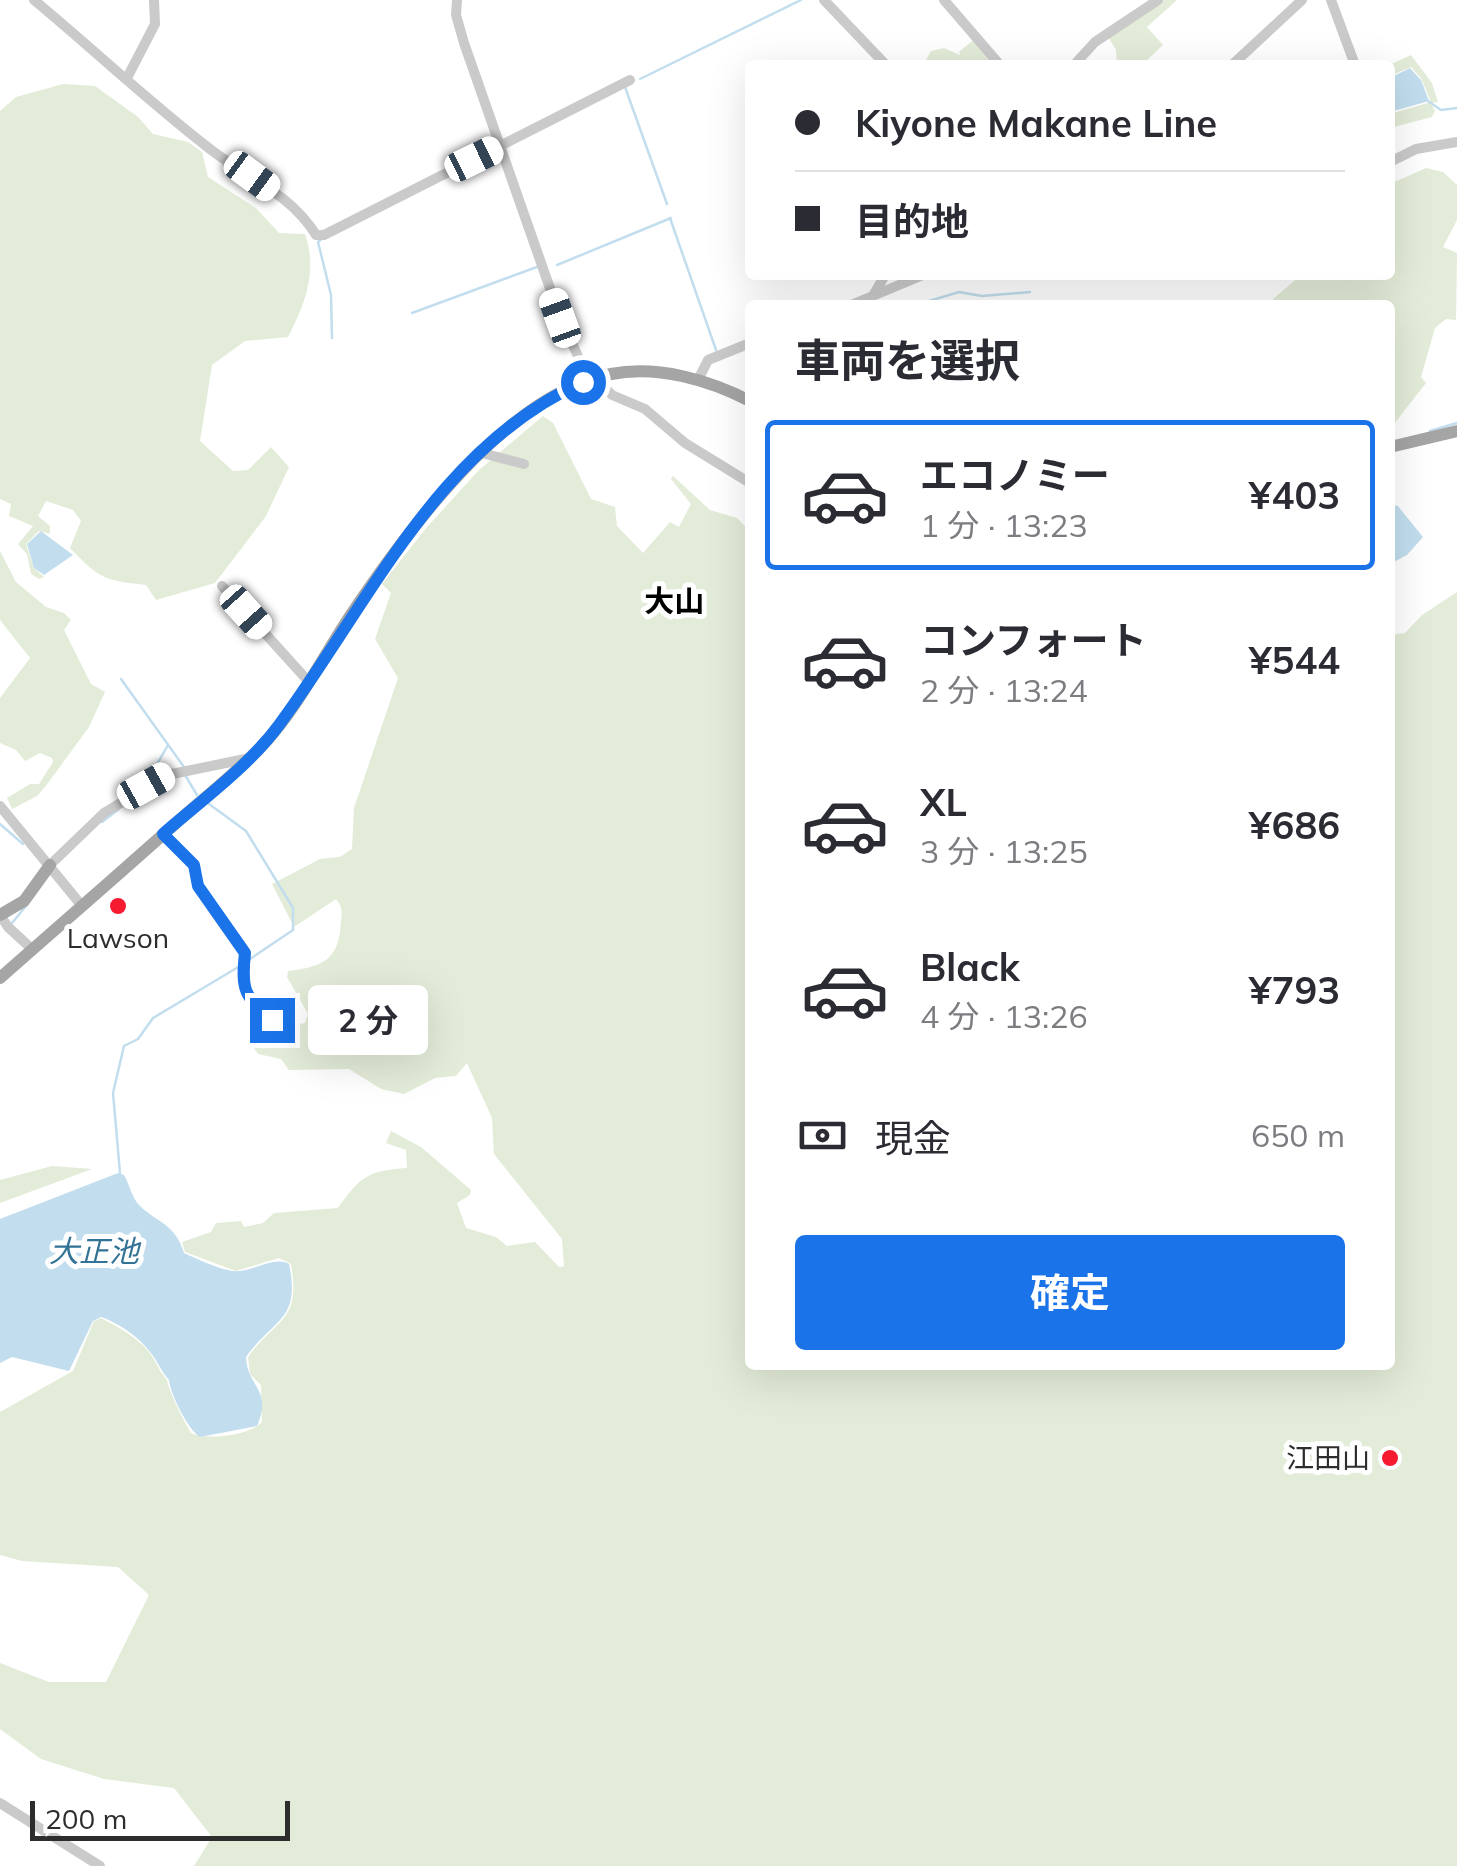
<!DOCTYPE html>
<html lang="ja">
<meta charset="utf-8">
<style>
body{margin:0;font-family:Mulish,"Noto Sans JP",sans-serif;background:#f2f2f3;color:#2b2b33;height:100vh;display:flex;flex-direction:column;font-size:38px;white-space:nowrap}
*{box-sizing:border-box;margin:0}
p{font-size:32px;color:#7c7c81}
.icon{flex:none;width:55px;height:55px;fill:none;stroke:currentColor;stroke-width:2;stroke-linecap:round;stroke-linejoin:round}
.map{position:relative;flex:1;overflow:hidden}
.sheet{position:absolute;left:745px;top:300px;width:650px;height:1070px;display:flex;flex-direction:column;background:#fff;border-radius:10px;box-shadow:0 10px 40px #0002}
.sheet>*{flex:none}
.banner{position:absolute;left:745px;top:60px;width:650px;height:220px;border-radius:10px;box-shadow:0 10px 40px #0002;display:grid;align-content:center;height:220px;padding:0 50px;background:#fff}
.scale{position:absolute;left:30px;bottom:25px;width:260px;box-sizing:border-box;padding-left:10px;border:5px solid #2d2d2d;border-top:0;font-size:28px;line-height:35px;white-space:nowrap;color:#2d2d2d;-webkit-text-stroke:8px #fff;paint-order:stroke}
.end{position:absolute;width:45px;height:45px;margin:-22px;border:12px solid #1a73e8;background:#fff;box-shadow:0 0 0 5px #fff}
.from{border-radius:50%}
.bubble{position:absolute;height:70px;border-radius:10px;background:#fff;box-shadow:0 10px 40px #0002;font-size:32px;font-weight:700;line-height:70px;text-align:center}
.car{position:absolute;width:30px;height:60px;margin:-30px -15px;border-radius:12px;box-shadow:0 0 8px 2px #0007;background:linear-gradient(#fff 24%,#345 0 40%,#fff 0 76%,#345 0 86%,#fff 0)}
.banner b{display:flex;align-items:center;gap:35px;height:95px;font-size:38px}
.banner b+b{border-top:2px solid #e1e1e2}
.banner i{width:25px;height:25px;background:#2b2b33}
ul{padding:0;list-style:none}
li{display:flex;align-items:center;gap:30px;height:150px;margin:0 20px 15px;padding:0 30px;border:5px solid transparent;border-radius:10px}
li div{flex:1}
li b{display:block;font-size:38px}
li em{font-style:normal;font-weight:700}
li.on{border-color:#1a73e8}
li>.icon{width:90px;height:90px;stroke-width:1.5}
h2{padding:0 50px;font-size:45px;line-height:120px}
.pay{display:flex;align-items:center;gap:25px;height:110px;padding:0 50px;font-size:38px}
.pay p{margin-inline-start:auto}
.cta{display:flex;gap:20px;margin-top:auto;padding:20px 50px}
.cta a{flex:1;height:115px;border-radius:10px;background:#1a73e8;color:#fff;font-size:40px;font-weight:700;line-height:115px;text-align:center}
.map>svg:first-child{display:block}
.green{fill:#e3ecd8}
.water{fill:#c2deee}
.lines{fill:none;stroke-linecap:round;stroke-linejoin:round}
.stream{stroke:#c2deee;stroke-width:2.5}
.minor{stroke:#cacaca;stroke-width:10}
.major{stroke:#a5a5a5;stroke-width:12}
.route{stroke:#1a73e8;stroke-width:12}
.poi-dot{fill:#f71b32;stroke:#fff;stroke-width:4}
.labels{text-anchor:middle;stroke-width:10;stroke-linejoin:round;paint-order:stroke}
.poi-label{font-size:28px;fill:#2d2d2d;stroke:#fff}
.neighbourhood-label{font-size:30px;font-weight:bold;fill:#000;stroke:#fff}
.water-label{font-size:30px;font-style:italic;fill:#337396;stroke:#fff}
</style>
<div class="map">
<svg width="1457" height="1866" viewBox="0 0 1457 1866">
<rect width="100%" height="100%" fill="#fff"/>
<path class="green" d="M1164,0H1177L1147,27L1163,45L1142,65H1117L1116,50L1108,37Z
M972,41L976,42L992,60L966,65L965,62L964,65H923L931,51L944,48L960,55L959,52Z
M1411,55L1432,83L1438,102L1431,103L1435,111L1432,117L1390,128V114L1431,102L1421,78L1411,67L1390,76L1389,65Z
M63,84L95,86L138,117L153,134L188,142L202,152L208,177L257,209L279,233L305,234C318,271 305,304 288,337L245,341L212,365L200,441L233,471L248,470L271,447L289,467L266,516L215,583L156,600L146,585C103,580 100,579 70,548L81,521L73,510L46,501L38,516L50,526V534L39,531L26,544L34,568L44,577L39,579L31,574L27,554L18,544L33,526L9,516L11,504L0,499V111L16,97Z
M1426,168L1443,172L1457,185V220L1443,247L1457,253L1456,320L1446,319L1435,328L1421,377L1426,383L1390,429V305H1275L1273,299L1301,275H1390V184Z
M543,416L553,423L591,499L615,507L617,526L643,553L670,522L679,527L691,504L671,479L673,476L710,510L737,518L750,531V1365H1390V635L1405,633L1422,615L1457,592V1866H194L212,1837L174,1788L104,1779L41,1759L0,1729V1663L49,1682H106L149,1595L118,1567L22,1561L0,1555V1412L73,1371L94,1321L101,1318C118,1327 137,1337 149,1352C157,1362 158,1370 167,1380C168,1390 185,1423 191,1433C207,1441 250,1435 262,1422L261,1385L250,1374L248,1357C277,1317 301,1323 291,1264L279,1258L236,1271L185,1252L182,1242L211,1232L216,1223L241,1221L244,1227L263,1223L274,1213L338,1208C361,1176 367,1171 407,1168L406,1150L386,1143L391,1131L421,1147L471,1190L470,1195L457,1203L466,1228L496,1237L507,1246L535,1242L559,1267L564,1266L562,1239L494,1154L492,1118L467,1063L456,1076L435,1078L404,1094L381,1089L349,1069L289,1070L281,1059L258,1054L252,1045L261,1020L279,1028L305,1023L308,1014L287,977L288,971C324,967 339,959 341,922C342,912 343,908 336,899L294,927L272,884L320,859L340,857L352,849L354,808L398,678L375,639L391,593L382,584L427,527L479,470Z
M0,551L16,582L46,607L64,613L71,620L64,630L91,684L105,692L89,727L45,787L37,796L12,809L7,798L30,784H39L53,762L52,758L40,753L25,761L16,750L0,743V698L30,658L0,620Z
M52,1166L92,1169L0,1203V1180Z"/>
<path class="water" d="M1410,68L1421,80L1429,101L1390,112V78Z
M1397,505L1423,537L1407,555L1390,564V544L1395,535L1390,527V510Z
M41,531L73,555L44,575L34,568L27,544Z
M118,1173L124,1175C129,1183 132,1198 139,1205C157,1223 175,1223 184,1253C200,1260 215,1268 233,1271C252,1273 274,1255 289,1264C301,1321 274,1318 246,1357C247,1387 273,1389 257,1426L200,1437C188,1430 170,1393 169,1380C160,1370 158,1361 150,1352C139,1337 119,1323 101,1317L93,1321L69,1371L12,1357L0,1363V1219Z"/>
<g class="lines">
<path class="stream" d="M640,79L801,0
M625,87L667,204
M1428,101L1441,110L1457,108
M670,218L716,350
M323,238L318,242L331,295L332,338
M557,265L671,218
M916,305L959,292L982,296L1030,292
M412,313L537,267
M1430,431L1457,423
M121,679L184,767
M185,775L197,795
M148,780L168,745
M209,804L246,831L293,908V930L247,961
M102,822L119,809
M0,824L23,844
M12,923L26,906
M120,1173L113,1093L124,1046L138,1039L153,1018L240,966"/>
<path class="minor" d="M34,0C93,49 149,102 210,149C247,178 290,193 316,235H324L630,80
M457,0L456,15L464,43L560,317L582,365L612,395L645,409L685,443L750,483
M824,0L886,65
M944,0L1000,65
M1331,0L1355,65
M1074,65L1095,42L1158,0
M1232,65L1302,0
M127,78L155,24L154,0
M1390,162L1416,149L1457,142
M874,294L885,275
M851,305L923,275
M698,380L708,360L750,343
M482,453L524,464
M222,586L309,682
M0,806L82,906
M163,834L194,865L199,886L245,953C241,990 243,996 272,1020
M50,865L104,813L167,775L250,758
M0,915L8,927L32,949
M0,1803L100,1866"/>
<path class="major" d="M1390,447L1457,431
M0,915L24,901L50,865
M0,978C59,926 118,875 176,823C204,798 235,774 261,747C297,709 321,660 350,616C407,531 505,395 611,374C658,365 709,380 750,401"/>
</g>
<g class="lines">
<path class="route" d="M272,1020C244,996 241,990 245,953L198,886L194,865L163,834C202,800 248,767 279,725C369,604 437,447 583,382"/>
</g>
<g class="poi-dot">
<circle cx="118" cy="906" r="10"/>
<circle cx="1390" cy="1458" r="10"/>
</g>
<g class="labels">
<g class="poi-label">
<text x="118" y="948">Lawson</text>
<text x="1370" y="1468" text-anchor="end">江田山</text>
</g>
<g class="neighbourhood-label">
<text x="674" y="612">大山</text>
</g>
<g class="water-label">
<text x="94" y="1262">大正池</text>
</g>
</g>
</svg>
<div class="scale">200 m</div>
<i class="end from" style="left:583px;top:382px"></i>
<i class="end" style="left:272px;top:1020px"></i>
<div class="bubble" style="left:308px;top:985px;width:120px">2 分</div>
<i class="car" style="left:474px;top:159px;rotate:64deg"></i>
<i class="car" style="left:252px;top:176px;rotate:126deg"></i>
<i class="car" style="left:560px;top:318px;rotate:340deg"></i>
<i class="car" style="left:246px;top:612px;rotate:138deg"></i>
<i class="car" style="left:146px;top:786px;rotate:61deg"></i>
<div class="banner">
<b><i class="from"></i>Kiyone Makane Line</b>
<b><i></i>目的地</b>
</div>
<section class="sheet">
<h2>車両を選択</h2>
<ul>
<li class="on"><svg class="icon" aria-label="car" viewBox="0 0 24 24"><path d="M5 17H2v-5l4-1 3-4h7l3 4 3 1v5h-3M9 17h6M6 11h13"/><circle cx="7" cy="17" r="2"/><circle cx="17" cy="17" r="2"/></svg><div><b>エコノミー</b><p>1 分 · 13:23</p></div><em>¥403</em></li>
<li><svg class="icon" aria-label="car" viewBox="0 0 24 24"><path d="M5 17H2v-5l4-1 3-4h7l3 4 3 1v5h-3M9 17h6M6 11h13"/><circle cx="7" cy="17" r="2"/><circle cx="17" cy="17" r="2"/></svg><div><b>コンフォート</b><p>2 分 · 13:24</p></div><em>¥544</em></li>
<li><svg class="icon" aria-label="car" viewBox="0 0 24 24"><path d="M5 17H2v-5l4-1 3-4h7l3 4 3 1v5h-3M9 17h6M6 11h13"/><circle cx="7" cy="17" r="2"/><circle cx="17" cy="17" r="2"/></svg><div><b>XL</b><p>3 分 · 13:25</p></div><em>¥686</em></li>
<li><svg class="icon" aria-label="car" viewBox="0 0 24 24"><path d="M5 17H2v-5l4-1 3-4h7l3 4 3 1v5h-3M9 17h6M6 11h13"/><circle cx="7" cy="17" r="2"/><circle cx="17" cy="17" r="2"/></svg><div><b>Black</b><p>4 分 · 13:26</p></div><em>¥793</em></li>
</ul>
<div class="pay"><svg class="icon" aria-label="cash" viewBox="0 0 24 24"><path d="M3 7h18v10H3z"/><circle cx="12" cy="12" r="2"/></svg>現金<p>650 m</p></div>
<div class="cta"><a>確定</a></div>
</section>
</div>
